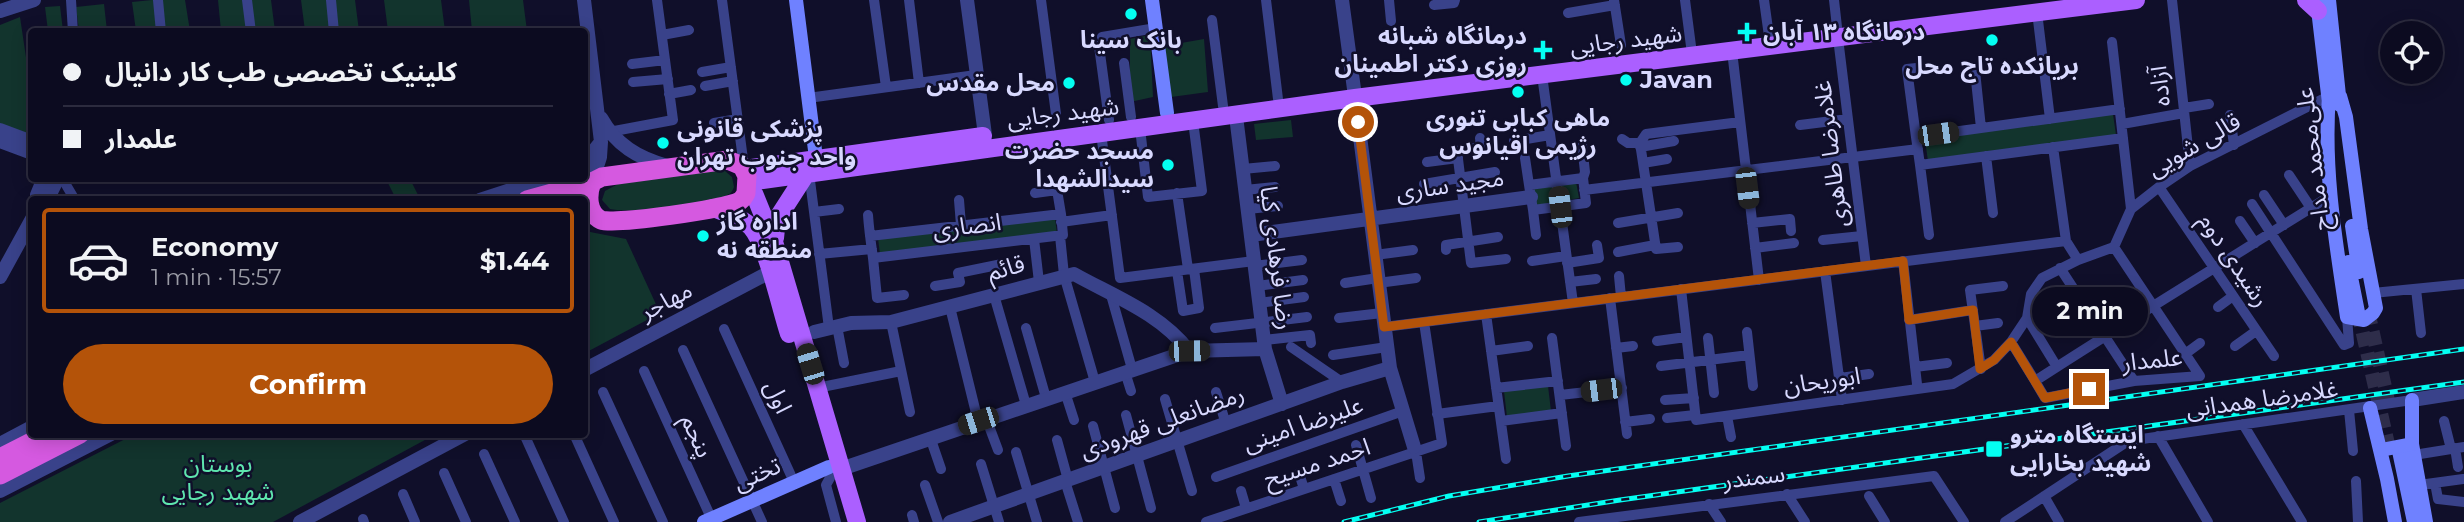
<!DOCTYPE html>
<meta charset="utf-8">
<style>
body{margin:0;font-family:Montserrat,"Noto Sans Arabic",sans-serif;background:#1a192d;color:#f1f3f6;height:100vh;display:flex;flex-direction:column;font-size:26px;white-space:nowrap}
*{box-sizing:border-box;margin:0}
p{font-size:23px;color:#9a9ba5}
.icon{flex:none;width:38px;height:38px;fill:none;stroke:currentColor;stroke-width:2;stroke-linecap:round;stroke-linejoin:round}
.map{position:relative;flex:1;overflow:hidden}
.details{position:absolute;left:28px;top:196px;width:560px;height:242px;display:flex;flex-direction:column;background:#0c0b20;border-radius:7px;box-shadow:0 4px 18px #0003,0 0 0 2px #2c2b3e}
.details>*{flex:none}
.banner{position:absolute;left:28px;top:28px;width:560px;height:154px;border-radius:7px;box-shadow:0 4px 18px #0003,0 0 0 2px #2c2b3e;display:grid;align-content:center;height:154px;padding:0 35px;background:#0c0b20}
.buttons{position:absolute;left:2380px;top:21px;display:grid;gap:14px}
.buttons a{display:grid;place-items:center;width:63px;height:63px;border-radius:50%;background:#0c0b20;box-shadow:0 4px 18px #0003,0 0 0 2px #2c2b3e;font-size:35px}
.end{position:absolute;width:32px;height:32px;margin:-16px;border:9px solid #b45309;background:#fff;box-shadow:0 0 0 4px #fff}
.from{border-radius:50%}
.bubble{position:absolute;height:49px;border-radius:24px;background:#0c0b20;box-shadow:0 4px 18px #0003,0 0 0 2px #2c2b3e;font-size:23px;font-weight:700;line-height:49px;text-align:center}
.car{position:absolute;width:21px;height:42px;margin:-21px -10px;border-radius:9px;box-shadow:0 0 5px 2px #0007;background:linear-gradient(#222 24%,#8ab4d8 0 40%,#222 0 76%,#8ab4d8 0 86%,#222 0)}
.banner b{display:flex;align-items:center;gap:24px;height:66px;font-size:26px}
.banner b+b{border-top:2px solid #2c2b3e}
.banner i{width:18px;height:18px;background:#f1f3f6}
ul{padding:12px 0 0;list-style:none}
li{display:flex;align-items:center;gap:21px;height:105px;margin:0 14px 10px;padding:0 21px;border:4px solid transparent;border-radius:7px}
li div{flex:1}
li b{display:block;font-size:26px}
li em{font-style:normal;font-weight:700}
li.selected{border-color:#b45309}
li>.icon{width:63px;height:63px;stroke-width:1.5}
.button{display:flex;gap:14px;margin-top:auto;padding:14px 35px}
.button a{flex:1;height:80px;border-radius:42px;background:#b45309;color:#fff;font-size:28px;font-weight:700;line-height:80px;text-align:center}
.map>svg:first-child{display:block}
.green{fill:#12342d}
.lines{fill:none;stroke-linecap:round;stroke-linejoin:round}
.secondary-tunnel{stroke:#2e2d4a;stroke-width:14;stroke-dasharray:14 7;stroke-linecap:butt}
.minor{stroke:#39428a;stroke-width:10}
.tertiary{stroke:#39428a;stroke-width:14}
.secondary{stroke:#6f81ff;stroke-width:14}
.primary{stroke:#ab5fff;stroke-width:18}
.trunk{stroke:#d559e0;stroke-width:19}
.rail-casing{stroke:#04fff2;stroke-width:5}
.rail{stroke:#100f2a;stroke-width:2.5;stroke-dasharray:8;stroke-linecap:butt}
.secondary-bridge{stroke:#6f81ff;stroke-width:14}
.route{stroke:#b45309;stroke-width:9}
.poi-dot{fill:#04fff2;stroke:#100f2a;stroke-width:2.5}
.labels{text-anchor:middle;stroke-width:5;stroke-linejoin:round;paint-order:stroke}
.poi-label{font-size:24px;font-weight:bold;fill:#d8d9ff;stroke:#100f2a;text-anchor:start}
.street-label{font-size:24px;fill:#d8d9ff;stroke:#100f2a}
.park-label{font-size:24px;fill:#5ee5ae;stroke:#100f2a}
</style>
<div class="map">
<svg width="2464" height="522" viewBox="0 0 2464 522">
<rect width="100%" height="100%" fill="#100f2a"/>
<path class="green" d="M152,0H185L190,31H136L132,2Z
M218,0H271L275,31H221Z
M301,0H355L359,31H305Z
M384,0H441L445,31H388Z
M469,0H523L527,31H472Z
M104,4L107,31H79L76,7Z
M60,6L63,31H48L45,7Z
M20,17L31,91V136L0,129V25Z
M1150,35L1153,97L1130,102V39Z
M1204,39L1208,92L1171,97L1164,46Z
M2113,114L2116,135L1928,161L1925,140Z
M1291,120L1293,137L1256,140L1254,124Z
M714,171H725L732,177L734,187C732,191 732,193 727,195C709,204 630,214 610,209L602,200L605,191L618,184Z
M386,179H410L420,199H396Z
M1576,182L1579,198L1536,206L1534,189Z
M1055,218L1057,234L880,255L878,238Z
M585,231L626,239L660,313L585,353Z
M1548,386L1551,411L1507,417L1504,391Z
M135,434H436L273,522H0V503Z"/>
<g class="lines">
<path class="secondary-tunnel" d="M2368,311L2389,405
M2358,312L2390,453"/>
<path class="minor" d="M71,0L73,32
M158,0L161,32
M247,0L251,32
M331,0L334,32
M722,0L744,167
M874,0L886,87
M909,0L919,83
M1041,0L1056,114
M1266,0L1278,99
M1389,0L1391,21
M1614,0L1621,45
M1685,0L1691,46
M1764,0L1769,36
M1834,0L1837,27
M2172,0L2190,166
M1434,5L1454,3L1455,0
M2037,12L2050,119
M1568,13L1615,5
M1212,20L1223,106
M662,35L689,30
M1102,37L1156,28
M1838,38L1866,266
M2112,42L2131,209
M1099,46L1109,120
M1732,51L1759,280
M1124,63L1131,117
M632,64L665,60
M1975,71L1981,128
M702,72L731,67
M1542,75L1573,303
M633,82L668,79
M705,86L733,81
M669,94L691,90
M808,98L976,75
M2184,108L2209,104
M2120,109L1916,137L1920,165L2123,138
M2230,115L2234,145
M714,123L738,119
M2122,124L2184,113
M1800,125L1848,119
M1140,128L1148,197L1202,191L1193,121
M609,132L673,120L657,0
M1101,133L1120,278L1254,261
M1916,137L1907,69L1926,67
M1480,138L1481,147L1457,151L1471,263L1506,259
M1622,139L1628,143H1640
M1514,141L1550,135
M1640,143L1656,249L1678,247
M1640,143L1646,134L1740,122
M1582,145L1585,172L1583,178
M1640,147L1674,141
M2053,147L2066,241L2078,260
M1986,156L1993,213
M1525,158L1529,185
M1427,162L1458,158
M1643,163L1667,159
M1920,165L1929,235
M1243,169L1275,166
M809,173L829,328
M2289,175L2311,208
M62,178L75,200
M1583,178L1586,203L1533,210L1529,185Z
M1424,184L1495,172
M2159,187L2274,356
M1245,190L1275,187
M1584,190L1918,149
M1035,193L1057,190L1061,214
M1177,193L1188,269
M2264,195L2284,225
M959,200L961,225
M2252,204L2344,345L2349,343L2347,317
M1248,209L1278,206
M1533,210L1536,235
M814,212L839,209
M868,215C869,230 871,244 873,258L1063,235L1061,214L870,236
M2240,221L2255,243
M1061,222L1112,215
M1618,223L1678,213
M1752,223L1790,219L1791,231
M1060,236L1064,275L1095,382
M1034,239L1039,282
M1823,240L1862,236
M2114,247C2143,290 2171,333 2200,376L2134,381L2045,398L2035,381C2132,318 2231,258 2330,196
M1755,248L1794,243
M1446,250V245L1498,237
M1618,252L1655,245
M819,254L872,249
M1375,255L1413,250
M873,258L877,298L904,295
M1532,261L1566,256
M1903,261L1917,384
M1567,263L1599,258L1597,245
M1254,266L1302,260
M2060,268L2134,381
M1177,271L1183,311L1199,308L1194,269
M1825,271L1842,400
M1619,276L1621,297
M1570,282L1596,279
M1345,283L1378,278
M1378,283L1416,278
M935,286L960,282L958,273L1007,263
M1257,286L1303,280
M1681,289L1696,420L1953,384L1994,360L2011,342L2027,318L2031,294L2042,278L2078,260L2114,247L2131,209L2159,187L2190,166L2329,96
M2416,289L2421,333
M2373,293L2464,284
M994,295L1026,405
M1111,295L1132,369
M1610,298L1627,434
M1259,303L1304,297
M950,307L978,421
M2218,307L2233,296
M2070,312L2084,303
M1486,314L1506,459
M1339,318L1382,313
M2027,318L2057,367
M1909,320L1973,310
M891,322L910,412
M837,326L844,363
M1975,326L1998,323
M1384,327L2066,241
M1026,328L1046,398
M1215,328L1307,317
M724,329L794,482
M1747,332L1753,386
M1552,338L1566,446
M1708,338L1714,393
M1264,340L1310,335L1311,343
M1657,341L1686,337
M2011,342L2035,381
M2235,346L2256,331
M1291,347L1342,382
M1616,348L1633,346
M683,350L762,522
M1491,351L1528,346
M2185,354L2200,343
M1333,355L1387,347
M1661,366L1749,355
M1915,367L1947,363
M1981,369L1970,290L2003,286
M644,371L713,522
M1125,372L1131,391
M1840,378L1869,374
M817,388L901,371
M1496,388L1558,381
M603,392L663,522
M1065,392L1074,420
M1216,392L1226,424
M1560,395L1622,388
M1165,399L1192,491
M1665,400L1694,398
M2349,410L2353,451
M1437,414L1498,406
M1126,415L1151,508
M1727,416L1731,437
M986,418L998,450
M1667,418L1695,415
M1501,421L1562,413
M2444,421L2451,449
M1625,422L1650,419
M2243,424L2302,522
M1093,426L1115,508
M524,434L564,522
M574,434L614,522
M2158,436L2208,522
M930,437L941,469
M1057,440L1068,480
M1356,445L1371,498
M2455,448L2458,467
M1016,452L1037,522
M1416,452L1420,478
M484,454L515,522
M2414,455L2464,447
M981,464L999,522
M444,473L466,522
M1299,473L1304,489
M831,476L826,485L836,522
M1216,477L1403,411
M1334,479L1341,501
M1065,481L1078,522
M2356,481L2358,522
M2435,483L2438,499L2464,502
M925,485L938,522
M2419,485L2463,479
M1241,491L1246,508
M403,494L415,522
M1787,494L1805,522
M1869,496L1885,522
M2044,496L2059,522
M1709,504L1721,522
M912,515L914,522
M363,519L364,522
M1206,522L1442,443L1424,322
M1579,522L1934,476L1964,522
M2005,522L2128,441L2412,400"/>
<path class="tertiary" d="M584,0L601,142L600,157L592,182
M967,0L985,135
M1342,0L1354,89
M0,11L34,0
M1355,98L1390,368L1414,447
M1236,116L1265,349L1282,404
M601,118C616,145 638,158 667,166
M0,130L32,142
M0,141L32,153
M584,163L600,143
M38,200L37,195L44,178
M47,200L58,178
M480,200L547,178
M1251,235L1531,197
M0,277L32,219
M814,332L851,323L891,322L1074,274C1113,296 1160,313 1189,351
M584,370L770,272
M2412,400L2464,392
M0,444L32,427
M841,469L1189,351L1265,349
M0,491L111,434
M300,522L465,434
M950,522L1342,382L1390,368"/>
<path class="secondary" d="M796,0L816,158
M1152,0L1167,113
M2329,0L2340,105
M2317,1L2329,103
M2329,96C2323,170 2336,243 2347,317L2364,320L2373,313L2376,308L2361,229L2346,117L2340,96
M2352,226L2359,272
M2348,262L2358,312
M2412,400V444L2426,522
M2370,408L2387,479L2395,522
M2399,451L2414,522
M704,522L829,467"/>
<path class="primary" d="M2306,0L2318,11
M744,169L983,136
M747,176L775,245L857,522
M748,182L1355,98L2136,0
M713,208C725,213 742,217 751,227C768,247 780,307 789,334
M775,238L777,219L806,174"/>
<path class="trunk" d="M728,160L742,166L747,176L746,193C744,197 744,198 740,201C726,209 615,225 601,220C587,213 587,195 592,182L602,177Z
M527,200L592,182
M0,458L47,434
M0,475L80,434"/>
<defs>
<path id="rail" d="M1344,522L1449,496L1568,476L2464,349
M1479,522L1620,500L2464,382"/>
</defs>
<use href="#rail" class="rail-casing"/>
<use href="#rail" class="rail"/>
<path class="secondary-bridge" d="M2381,450L2412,444"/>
</g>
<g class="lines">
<path class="route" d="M1358,122L1384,327L1903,261L1909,320L1973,310L1980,369L1994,360L2011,342L2045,398L2089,389"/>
</g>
<g class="poi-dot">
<circle cx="1131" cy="14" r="7"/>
<path d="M1743.5 21.5h7v7h7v7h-7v7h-7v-7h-7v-7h7z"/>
<circle cx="1992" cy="40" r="7"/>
<path d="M1539.5 39.5h7v7h7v7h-7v7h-7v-7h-7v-7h7z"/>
<circle cx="1626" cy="80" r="7"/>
<circle cx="1069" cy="83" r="7"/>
<circle cx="1518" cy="92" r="7"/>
<circle cx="663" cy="143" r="7"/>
<circle cx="1168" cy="165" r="7"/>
<circle cx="703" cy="236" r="7"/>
<rect x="1985" y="440" width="18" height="18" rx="3.5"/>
</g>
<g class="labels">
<g class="poi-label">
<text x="1763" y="40">درمانگاه ۱۳ آبان</text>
<text x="1527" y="44" text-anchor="end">درمانگاه شبانه<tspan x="1527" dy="28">روزی دکتر اطمینان</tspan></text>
<text x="1131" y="48" text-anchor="middle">بانک سینا</text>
<text x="1992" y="74" text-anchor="middle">بریانکده تاج محل</text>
<text x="1640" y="88">Javan</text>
<text x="1055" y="91" text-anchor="end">محل مقدس</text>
<text x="1518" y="126" text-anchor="middle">ماهی کبابی تنوری<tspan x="1518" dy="28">رژیمی اقیانوس</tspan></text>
<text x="677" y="137">پزشکی قانونی<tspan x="677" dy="28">واحد جنوب تهران</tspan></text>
<text x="1154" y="159" text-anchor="end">مسجد حضرت<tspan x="1154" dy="28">سیدالشهدا</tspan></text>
<text x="717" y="230">اداره گاز<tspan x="717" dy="28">منطقه نه</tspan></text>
<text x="2010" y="443">ایستگاه مترو<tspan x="2010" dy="28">شهید بخارایی</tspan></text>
</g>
<g class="street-label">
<text transform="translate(1626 40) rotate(-7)" y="8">شهید رجایی</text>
<text transform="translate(2160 86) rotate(-96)" y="8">آزاده</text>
<text transform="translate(1063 113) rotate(-7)" y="8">شهید رجایی</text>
<text transform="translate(2194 145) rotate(-30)" y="8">قالی شویی</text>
<text transform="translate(1831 154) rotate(-97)" y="8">غلامرضا طاهری</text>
<text transform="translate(2313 159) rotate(-97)" y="8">علی‌محمد مداح</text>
<text transform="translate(1450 185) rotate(-8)" y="8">مجید ساری</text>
<text transform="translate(967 226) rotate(-7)" y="8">انصاری</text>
<text transform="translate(1277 258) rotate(83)" y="8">رضا فرهادی کیا</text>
<text transform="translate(2234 260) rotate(56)" y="8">رشیدی دوم</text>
<text transform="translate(1006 268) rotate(-16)" y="8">قائم</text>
<text transform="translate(666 301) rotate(-28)" y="8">مهاجر</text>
<text transform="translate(2152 360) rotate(-6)" y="8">علمدار</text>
<text transform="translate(1822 381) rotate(-8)" y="8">ابوریحان</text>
<text transform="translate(778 397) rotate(65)" y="8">اول</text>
<text transform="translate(2262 399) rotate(-8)" y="8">غلامرضا همدانی</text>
<text transform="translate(1162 422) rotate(-20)" y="8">رمضانعلی قهرودی</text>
<text transform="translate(1303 424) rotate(-19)" y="8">علیرضا امینی</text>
<text transform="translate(697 436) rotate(66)" y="8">پنجم</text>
<text transform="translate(1317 463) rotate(-18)" y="8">احمد مسیح</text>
<text transform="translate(757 474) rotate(-24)" y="8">تختی</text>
<text transform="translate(1754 477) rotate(-7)" y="8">سمندر</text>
</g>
<g class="park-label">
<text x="218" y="472">بوستان<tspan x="218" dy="28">شهید رجایی</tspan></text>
</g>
</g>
</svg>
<div class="buttons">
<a><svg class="icon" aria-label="locate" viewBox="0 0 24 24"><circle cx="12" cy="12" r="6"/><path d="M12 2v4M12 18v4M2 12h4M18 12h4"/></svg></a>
</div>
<i class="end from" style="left:1358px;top:122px"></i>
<i class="end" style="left:2089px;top:389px"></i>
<div class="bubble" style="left:2032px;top:287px;width:116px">2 min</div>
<i class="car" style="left:1938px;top:134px;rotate:82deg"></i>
<i class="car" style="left:1747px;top:188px;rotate:173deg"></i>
<i class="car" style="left:1560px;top:207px;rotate:353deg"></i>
<i class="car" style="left:1189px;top:351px;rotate:89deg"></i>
<i class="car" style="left:810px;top:364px;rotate:343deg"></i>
<i class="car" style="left:1601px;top:390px;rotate:263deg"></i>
<i class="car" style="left:978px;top:421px;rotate:252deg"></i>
<div class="banner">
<b><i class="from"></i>کلینیک تخصصی طب کار دانیال</b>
<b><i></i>علمدار</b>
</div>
<section class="details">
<ul>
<li class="selected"><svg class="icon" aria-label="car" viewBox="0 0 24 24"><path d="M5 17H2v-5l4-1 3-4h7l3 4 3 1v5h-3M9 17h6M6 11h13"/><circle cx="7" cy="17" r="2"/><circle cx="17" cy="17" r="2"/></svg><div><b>Economy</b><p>1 min · 15:57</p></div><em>$1.44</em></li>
</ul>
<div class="button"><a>Confirm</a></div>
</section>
</div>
